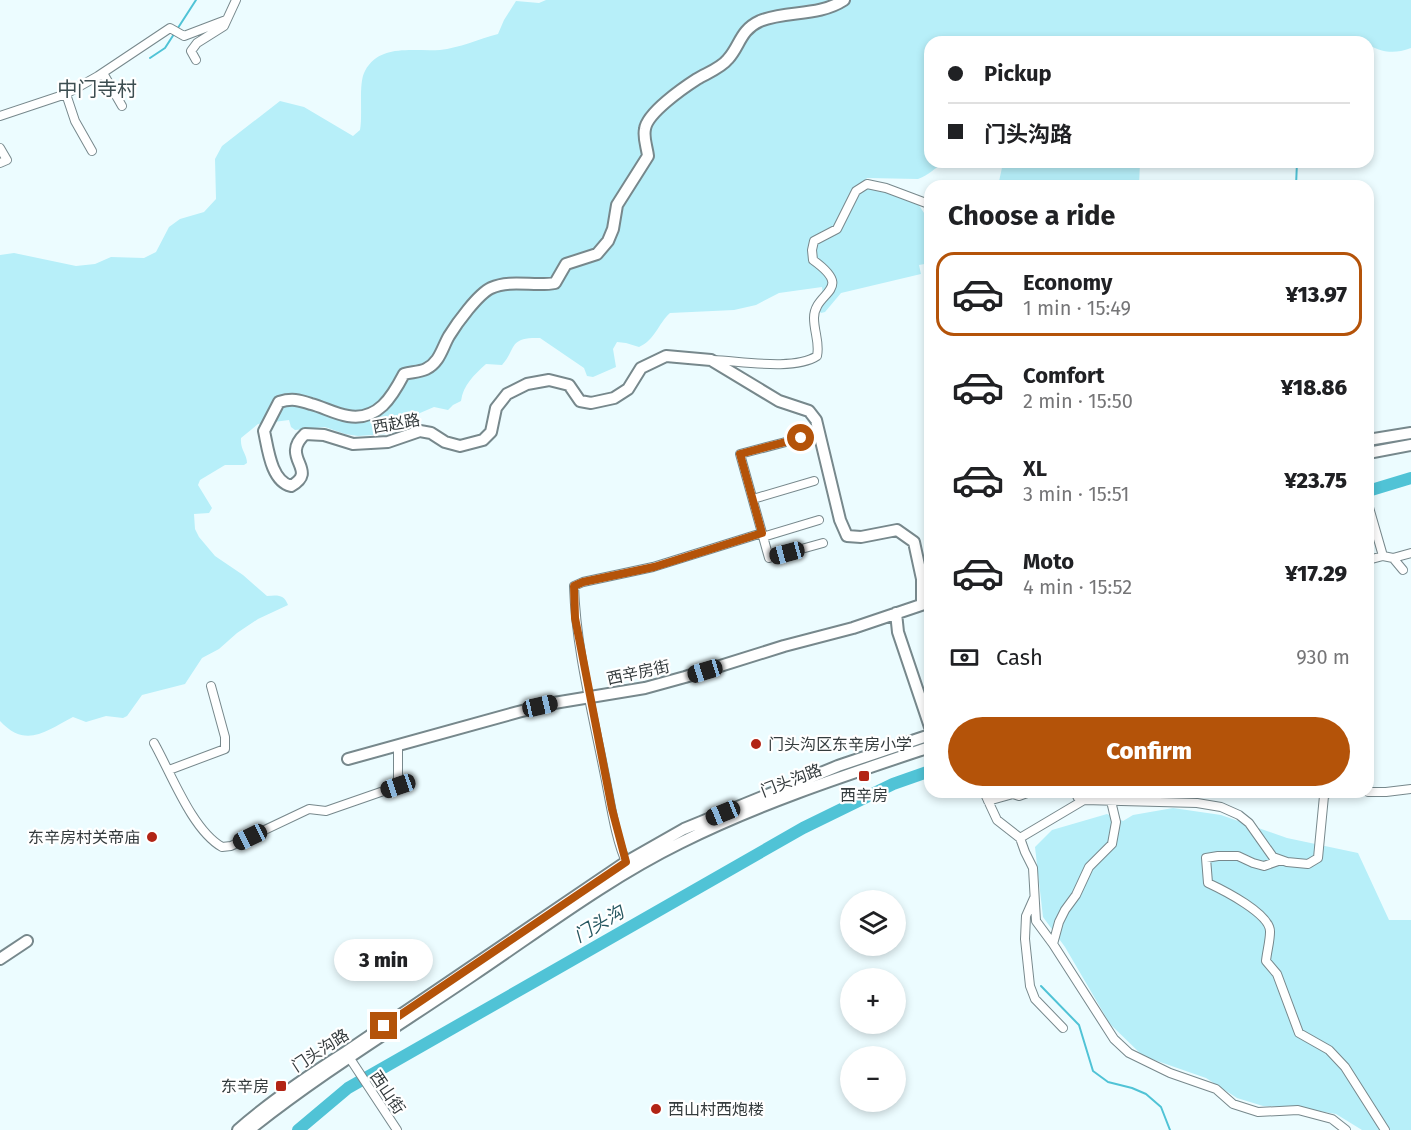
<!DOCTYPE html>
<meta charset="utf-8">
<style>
body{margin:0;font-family:"Fira Sans","Noto Sans SC",sans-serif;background:#f2f2f2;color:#202124;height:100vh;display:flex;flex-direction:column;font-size:22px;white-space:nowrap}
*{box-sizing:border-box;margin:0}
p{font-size:20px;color:#757577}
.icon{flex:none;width:33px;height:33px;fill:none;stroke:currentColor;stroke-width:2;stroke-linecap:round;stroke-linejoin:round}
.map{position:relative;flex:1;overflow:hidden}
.drawer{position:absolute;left:924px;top:180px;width:450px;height:618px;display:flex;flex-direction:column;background:#fff;border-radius:18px;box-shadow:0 3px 9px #0003}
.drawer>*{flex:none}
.top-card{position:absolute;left:924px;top:36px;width:450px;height:132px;border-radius:18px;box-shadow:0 3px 9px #0003;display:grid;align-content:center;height:132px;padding:0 24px;background:#fff}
.tools{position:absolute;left:840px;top:890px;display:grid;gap:12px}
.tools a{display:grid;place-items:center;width:66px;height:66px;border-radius:50%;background:#fff;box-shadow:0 3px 9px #0003;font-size:30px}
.end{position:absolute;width:27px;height:27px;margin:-14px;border:8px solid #b45309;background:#fff;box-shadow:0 0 0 3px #fff}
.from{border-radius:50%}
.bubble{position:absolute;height:42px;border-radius:21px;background:#fff;box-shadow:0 3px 9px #0003;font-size:20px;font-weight:800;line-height:42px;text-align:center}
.car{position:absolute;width:18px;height:36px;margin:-18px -9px;border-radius:8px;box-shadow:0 0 4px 2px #0007;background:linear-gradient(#222 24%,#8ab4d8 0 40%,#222 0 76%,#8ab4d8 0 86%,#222 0)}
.top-card b{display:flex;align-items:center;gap:21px;height:57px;font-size:22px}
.top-card b+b{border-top:2px solid #e0e0e0}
.top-card i{width:15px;height:15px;background:#202124}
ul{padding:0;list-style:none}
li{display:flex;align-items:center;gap:18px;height:84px;margin:0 12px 9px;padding:0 12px;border:3px solid transparent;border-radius:18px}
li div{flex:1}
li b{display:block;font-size:22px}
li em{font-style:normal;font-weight:800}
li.active{border-color:#b45309}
li>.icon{width:54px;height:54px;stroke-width:1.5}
h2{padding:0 24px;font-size:27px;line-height:72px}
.pay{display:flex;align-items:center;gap:15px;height:66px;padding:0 24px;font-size:22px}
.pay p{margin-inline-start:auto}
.primary-button{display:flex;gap:12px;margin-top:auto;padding:12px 24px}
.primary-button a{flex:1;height:69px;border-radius:36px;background:#b45309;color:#fff;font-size:24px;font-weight:800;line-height:69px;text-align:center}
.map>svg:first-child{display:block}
.green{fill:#b7eff9}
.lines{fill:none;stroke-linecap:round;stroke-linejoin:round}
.stream{stroke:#50c3d6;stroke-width:2}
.river{stroke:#50c3d6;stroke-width:12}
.street-casing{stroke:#77888c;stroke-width:10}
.secondary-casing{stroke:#77888c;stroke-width:14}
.street{stroke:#fff;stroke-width:8}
.secondary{stroke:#fff;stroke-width:10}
.route{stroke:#b45309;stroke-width:8}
.poi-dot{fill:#b22415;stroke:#fff;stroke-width:2}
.labels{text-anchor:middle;stroke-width:4.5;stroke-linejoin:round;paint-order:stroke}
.street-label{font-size:16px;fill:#343b3d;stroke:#fff}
.poi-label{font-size:16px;fill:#343b3d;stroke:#fff;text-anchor:start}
.water-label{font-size:18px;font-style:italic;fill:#265760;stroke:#fff}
.quarter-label{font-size:20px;fill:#3d4e51;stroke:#fff}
</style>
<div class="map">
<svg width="1411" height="1130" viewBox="0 0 1411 1130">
<rect width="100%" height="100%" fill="#ecfcff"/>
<path class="green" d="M546,0H1411V48C1394,54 1385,53 1368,45V42L1349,39L1340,42H930V162L945,163C935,167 928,176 918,179L867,178L863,183L865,186C879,192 903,191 915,201C921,206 923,214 930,219V263L919,265L921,274L841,293L825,312L821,313L815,306L823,295L822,287L779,293L756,305L734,310L670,313C658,324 655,340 639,347L626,343L617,342L613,349L616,367L593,377L587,376L584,368L540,338C508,337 517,348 502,365L486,364C474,375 463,385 461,401L453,405L448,410L434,407L420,413L409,423L386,434L358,436L345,434L325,427L295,430L291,427L289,420L258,424L241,438C240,450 247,454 247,463L244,465H225L200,480L198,485L212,508L209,513L194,514L195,529L199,537L215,556L243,575L267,596C277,595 284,594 288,605L258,619L237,633L219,649L202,658L185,684L142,695L127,716L123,718L106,716L86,722L73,717C46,731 26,749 0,721V255L14,253L76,266L95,264L111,257L144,258L156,252L169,227L180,219L204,212L216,199L215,159L222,146L280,101L304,107L353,136L360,130C363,114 358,83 365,71C380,43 414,52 440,50C459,48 479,39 498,34L504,20L516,1L539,3Z
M1001,162H1140L1139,186H998L1003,163Z
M1173,808L1221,815L1287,838L1358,853L1389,920H1411V1130H1362L1336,1114L1302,1108L1263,1106L1237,1098L1206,1078L1143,1056L1110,1024L1065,947L1043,917L1035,847L1052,830L1107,814L1123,821L1133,815Z"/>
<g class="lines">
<path class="stream" d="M150,58L165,48L196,0
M1296,186L1297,162
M1041,986L1079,1025L1093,1071L1108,1082L1132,1088L1146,1094L1161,1107L1170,1130"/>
<path class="river" d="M1368,491L1411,478
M298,1130L348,1088L539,979L803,828L893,784L930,771"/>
<defs>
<path id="street" d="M196,60L191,51L197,43L224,26L236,0
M103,73L122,106
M66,94L75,121L92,151
M0,116L66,94L98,76L170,28L184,36L226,20
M0,148L7,160L0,163
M713,360C741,361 794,371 817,356C820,343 814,332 814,318C814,291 856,291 813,260L812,250L814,241L837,229L856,191L867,184L886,188L926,203
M801,438L740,454L769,558L823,543
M753,499L814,481
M1368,504L1383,556L1368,560
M763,537L819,520
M1383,556L1393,558L1403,570
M1393,558L1411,553
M154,743C171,773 192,830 222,847L231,846L309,809L326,811L398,786V746
M169,770L225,749V737L211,686
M984,792L997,820L1020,838L1084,800L1197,803L1221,807L1239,815L1249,823L1273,857L1287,862L1308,864L1318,858L1324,796L1329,792
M1075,792L1078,798L1096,792
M1368,792H1386L1411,789
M988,801L1013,794L1019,796L1030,792
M1111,801L1116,822L1112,844L1089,867L1076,895L1065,910L1059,922L1053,944L1114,1039L1129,1053L1170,1073L1216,1089L1233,1104L1258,1112L1298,1110L1332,1119L1346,1130
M1020,838L1025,852L1033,868L1036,921L1053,944
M1281,860L1264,866L1253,863L1238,856H1218L1206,858L1208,883C1223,890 1271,914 1270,932C1270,941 1267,951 1266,961L1277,974L1299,1033L1329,1050L1345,1067L1385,1130
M627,864C615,839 610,799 604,771C592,710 576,648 574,586L583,582L653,567L762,533
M1034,898L1026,916L1025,939L1030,986L1035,999L1063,1028
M347,1054L397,1130"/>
<path id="secondary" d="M844,0C818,17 787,10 760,21C740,30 740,46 728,59C721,68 707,73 697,79C683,88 647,113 645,129C643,138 647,147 648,156L617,205L613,229L608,241L597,254L566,264L555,283C535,287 511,279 491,288C478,294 457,323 449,336C442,348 440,362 426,369C420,372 411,372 404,374C392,397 378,421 348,416C335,414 323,407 311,404C299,400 292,398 279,402L264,431C268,449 271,481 291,486C320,470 279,458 305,434L324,435L353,444L388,442L420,431L431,433L445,442L460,446L483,440L491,432L496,408L507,394L527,384L549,380L569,385L580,401L591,403L614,398L628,389L641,368L666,356L711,360L779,401L809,411L816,420L840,520L847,536L861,537L897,530L914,542L922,579V604
M1368,440L1411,433
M1368,453L1411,445
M896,613L898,632L930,727
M348,759L518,712L554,703L645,688L685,677L784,646L853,628L930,602
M0,959L27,941
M238,1130C272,1100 308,1076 346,1052L626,862L684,829L838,766L930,735
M249,1130C319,1074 398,1026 473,975C540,930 607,879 680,843C760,803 846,775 930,747"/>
</defs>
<use href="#street" class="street-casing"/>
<use href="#secondary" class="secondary-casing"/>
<use href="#street" class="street"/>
<use href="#secondary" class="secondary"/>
</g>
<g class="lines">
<path class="route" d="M384,1026L626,862L612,809L579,638L575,618L574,586L583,582L654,567L762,533L740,454L801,438"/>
</g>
<g class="poi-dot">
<circle cx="756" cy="744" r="6"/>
<rect x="858" y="770" width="12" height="12" rx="3"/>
<circle cx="152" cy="837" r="6"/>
<rect x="275" y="1080" width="12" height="12" rx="3"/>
<circle cx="656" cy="1109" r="6"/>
</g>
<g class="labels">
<g class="street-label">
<text transform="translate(396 423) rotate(-10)" y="6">西赵路</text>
<text transform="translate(638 672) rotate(-12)" y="6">西辛房街</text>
<text transform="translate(791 780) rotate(-21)" y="6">门头沟路</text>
<text transform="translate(320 1050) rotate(-33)" y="6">门头沟路</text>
<text transform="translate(388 1092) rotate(56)" y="6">西山街</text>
</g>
<g class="poi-label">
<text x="768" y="750">门头沟区东辛房小学</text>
<text x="864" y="801" text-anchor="middle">西辛房</text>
<text x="140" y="843" text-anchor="end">东辛房村关帝庙</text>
<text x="269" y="1092" text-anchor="end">东辛房</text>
<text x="668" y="1115">西山村西炮楼</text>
</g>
<g class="water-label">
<text transform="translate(599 924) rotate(-30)" y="6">门头沟</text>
</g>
<g class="quarter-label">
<text x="97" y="96">中门寺村</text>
</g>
</g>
</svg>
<div class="tools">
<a><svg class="icon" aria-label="layers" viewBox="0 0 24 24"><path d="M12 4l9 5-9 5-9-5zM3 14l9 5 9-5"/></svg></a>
<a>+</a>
<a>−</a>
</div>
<i class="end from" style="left:801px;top:438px"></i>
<i class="end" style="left:384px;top:1026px"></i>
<div class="bubble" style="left:334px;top:939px;width:99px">3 min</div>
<i class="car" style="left:787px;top:553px;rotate:255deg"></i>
<i class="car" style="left:705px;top:671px;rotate:253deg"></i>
<i class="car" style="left:540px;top:706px;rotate:77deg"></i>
<i class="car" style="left:398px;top:786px;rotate:251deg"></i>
<i class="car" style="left:723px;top:813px;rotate:248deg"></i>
<i class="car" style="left:250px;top:837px;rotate:244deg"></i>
<div class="top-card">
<b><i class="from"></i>Pickup</b>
<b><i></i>门头沟路</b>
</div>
<section class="drawer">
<h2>Choose a ride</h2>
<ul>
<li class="active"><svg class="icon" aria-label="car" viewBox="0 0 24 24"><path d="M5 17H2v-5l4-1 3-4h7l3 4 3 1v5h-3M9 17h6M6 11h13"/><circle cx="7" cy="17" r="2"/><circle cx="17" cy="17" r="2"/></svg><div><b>Economy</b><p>1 min · 15:49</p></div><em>¥13.97</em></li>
<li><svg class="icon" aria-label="car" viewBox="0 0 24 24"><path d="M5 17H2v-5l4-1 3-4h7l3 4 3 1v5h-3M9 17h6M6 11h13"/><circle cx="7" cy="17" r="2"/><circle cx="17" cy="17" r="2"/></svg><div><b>Comfort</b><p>2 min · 15:50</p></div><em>¥18.86</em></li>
<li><svg class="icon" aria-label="car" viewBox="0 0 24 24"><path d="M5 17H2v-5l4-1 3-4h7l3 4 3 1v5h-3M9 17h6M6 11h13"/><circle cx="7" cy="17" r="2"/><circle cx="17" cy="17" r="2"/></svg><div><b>XL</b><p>3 min · 15:51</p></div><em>¥23.75</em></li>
<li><svg class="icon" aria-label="car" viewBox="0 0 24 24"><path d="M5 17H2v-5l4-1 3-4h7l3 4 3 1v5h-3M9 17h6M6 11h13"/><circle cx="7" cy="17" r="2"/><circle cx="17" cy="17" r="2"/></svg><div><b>Moto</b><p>4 min · 15:52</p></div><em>¥17.29</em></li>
</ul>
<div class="pay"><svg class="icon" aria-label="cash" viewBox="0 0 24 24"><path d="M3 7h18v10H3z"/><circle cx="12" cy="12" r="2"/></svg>Cash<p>930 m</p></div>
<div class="primary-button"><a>Confirm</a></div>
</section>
</div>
